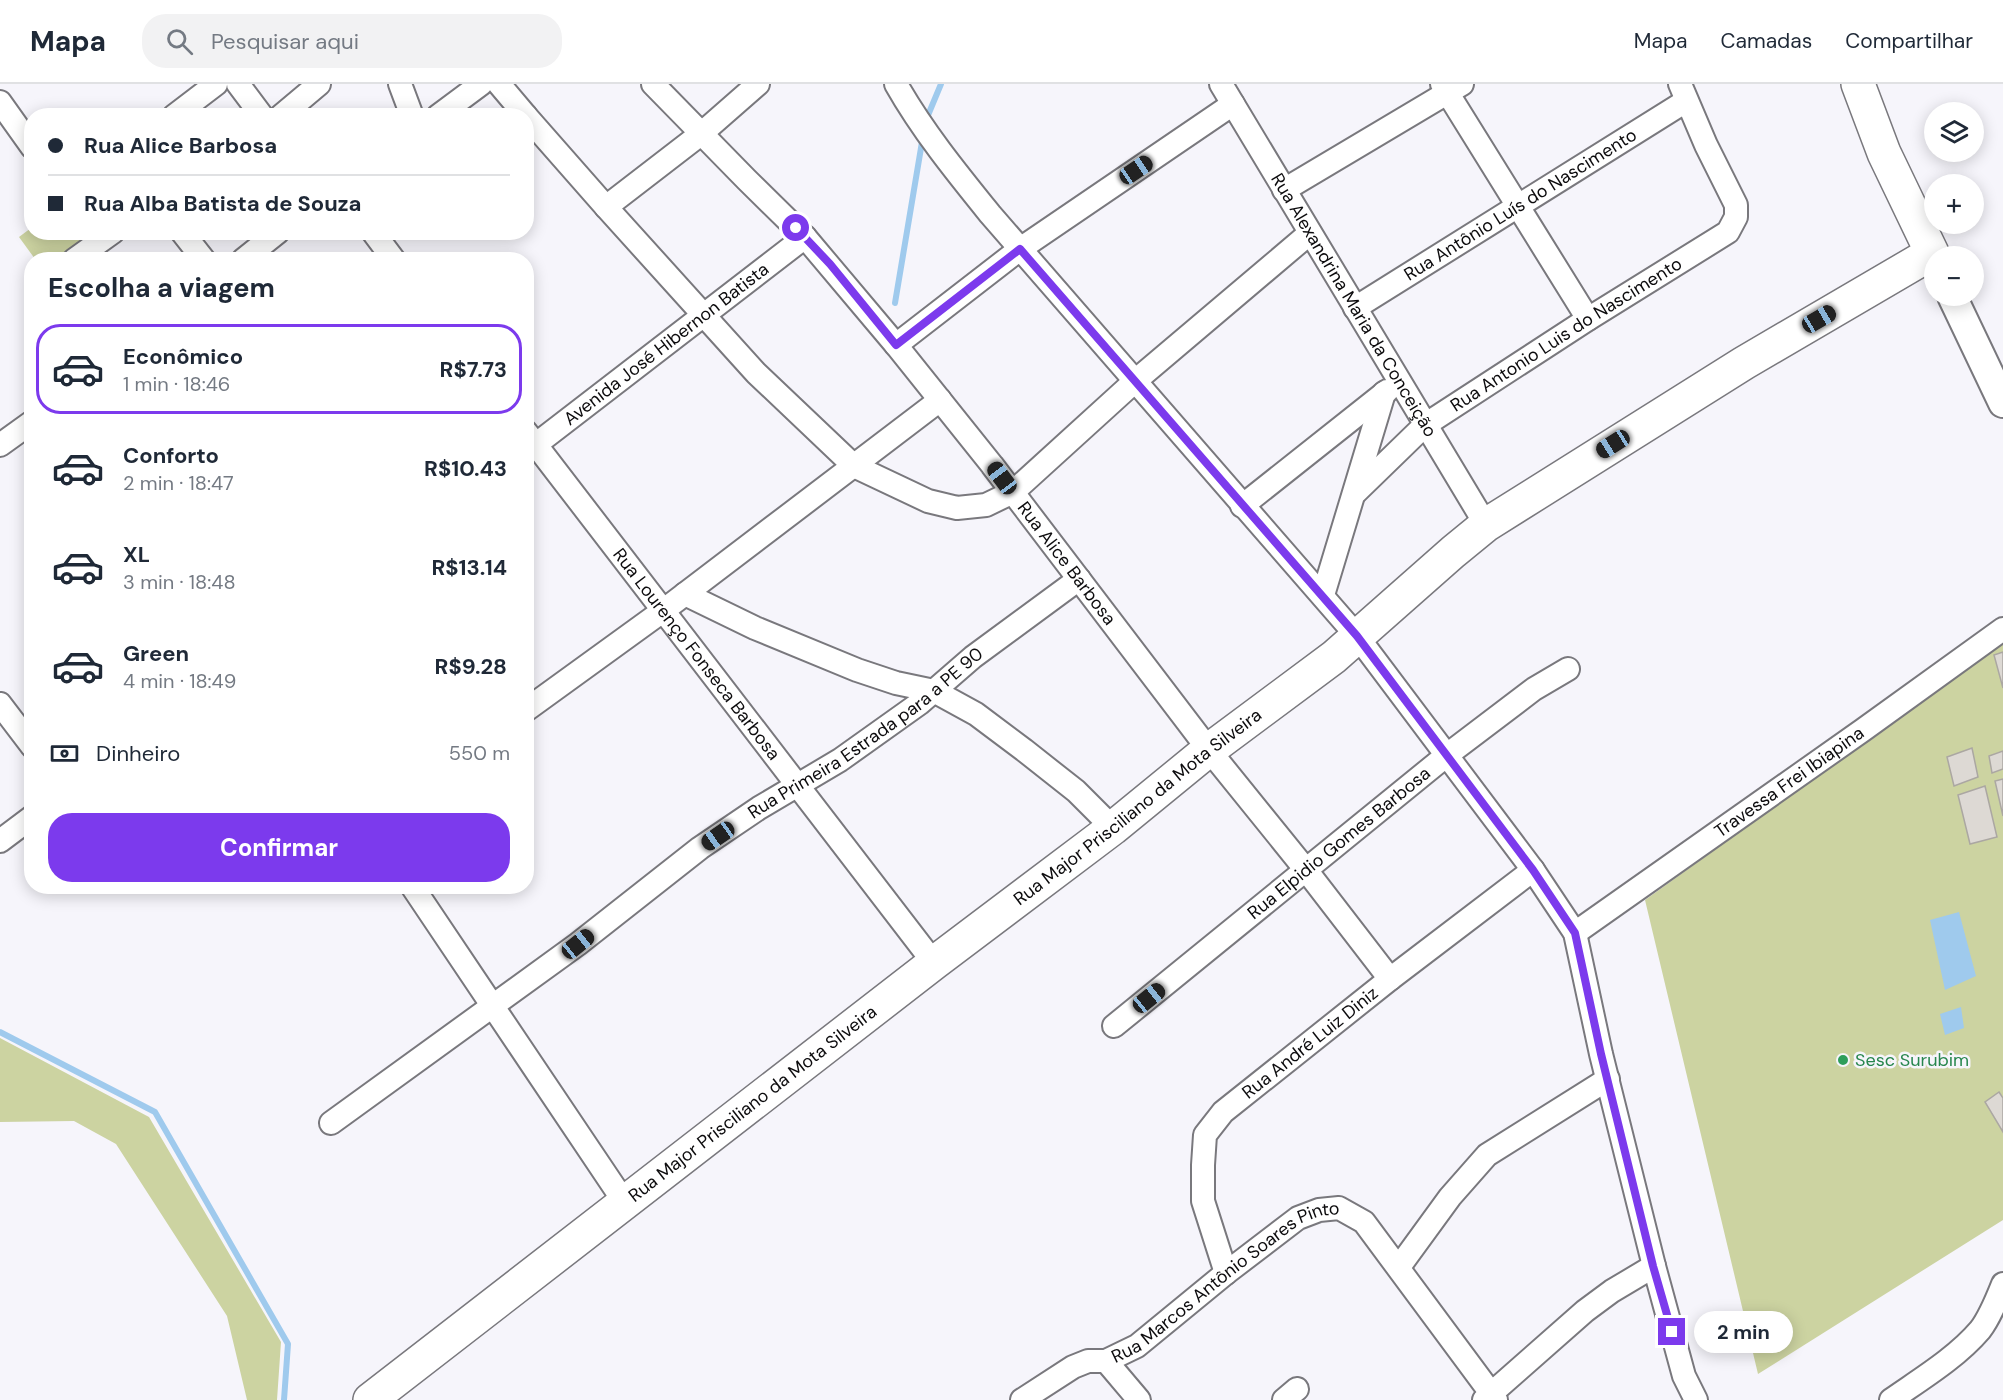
<!DOCTYPE html>
<html lang="pt">
<meta charset="utf-8">
<style>
body{margin:0;font-family:"DM Sans",sans-serif;background:#f2f2f3;color:#1f2937;height:100vh;display:flex;flex-direction:column;font-size:22px;white-space:nowrap}
*{box-sizing:border-box;margin:0}
p{font-size:20px;color:#747a83}
.icon{flex:none;width:33px;height:33px;fill:none;stroke:currentColor;stroke-width:2;stroke-linecap:round;stroke-linejoin:round}
.map{position:relative;flex:1;overflow:hidden}
.panel{position:absolute;left:24px;top:168px;width:510px;height:642px;display:flex;flex-direction:column;background:#fff;border-radius:24px;box-shadow:0 3px 15px #0003}
.panel>*{flex:none}
.hud{position:absolute;left:24px;top:24px;width:510px;height:132px;border-radius:24px;box-shadow:0 3px 15px #0003;display:grid;align-content:center;height:132px;padding:0 24px;background:#fff}
.controls{position:absolute;left:1924px;top:18px;display:grid;gap:12px}
.controls a{display:grid;place-items:center;width:60px;height:60px;border-radius:50%;background:#fff;box-shadow:0 3px 15px #0003;font-size:30px}
.end{position:absolute;width:27px;height:27px;margin:-14px;border:8px solid #7c3aed;background:#fff;box-shadow:0 0 0 3px #fff}
.from{border-radius:50%}
.bubble{position:absolute;height:42px;border-radius:21px;background:#fff;box-shadow:0 3px 15px #0003;font-size:20px;font-weight:700;line-height:42px;text-align:center}
.car{position:absolute;width:18px;height:36px;margin:-18px -9px;border-radius:8px;box-shadow:0 0 4px 2px #0007;background:linear-gradient(#222 24%,#8ab4d8 0 40%,#222 0 76%,#8ab4d8 0 86%,#222 0)}
.hud b{display:flex;align-items:center;gap:21px;height:57px;font-size:22px}
.hud b+b{border-top:2px solid #e0e1e3}
.hud i{width:15px;height:15px;background:#1f2937}
ul{padding:0;list-style:none}
li{display:flex;align-items:center;gap:18px;height:90px;margin:0 12px 9px;padding:0 12px;border:3px solid transparent;border-radius:24px}
li div{flex:1}
li b{display:block;font-size:22px}
li em{font-style:normal;font-weight:700}
li.active{border-color:#7c3aed}
li>.icon{width:54px;height:54px;stroke-width:1.5}
h2{padding:0 24px;font-size:27px;line-height:72px}
.pay{display:flex;align-items:center;gap:15px;height:66px;padding:0 24px;font-size:22px}
.pay p{margin-inline-start:auto}
.cta{display:flex;gap:12px;margin-top:auto;padding:12px 24px}
.cta a{flex:1;height:69px;border-radius:24px;background:#7c3aed;color:#fff;font-size:24px;font-weight:700;line-height:69px;text-align:center}
header{display:flex;align-items:center;gap:36px;box-sizing:border-box;height:84px;padding:0 30px;background:#fff;border-bottom:2px solid #e0e1e3}
header strong{font-size:28px}
nav{display:flex;gap:33px;margin-inline-start:auto;font-size:21px}
.search{width:420px;height:54px;background:#f2f2f3;display:flex;align-items:center;gap:15px;box-sizing:border-box;padding:0 21px;border-radius:24px;color:#747a83;font-size:22px}
.map>svg:first-child{display:block}
.green{fill:#ccd3a1}
.water{fill:#9fcaed}
.lines{fill:none;stroke-linecap:round;stroke-linejoin:round}
.stream{stroke:#9fcaed;stroke-width:6}
.building{fill:#ddd9d4;stroke:#aba7a2;stroke-width:1.5}
.minor-casing{stroke:#79787d;stroke-width:26}
.tertiary-casing{stroke:#79787d;stroke-width:32}
.secondary-casing{stroke:#79787d;stroke-width:36}
.minor{stroke:#fff;stroke-width:22}
.tertiary{stroke:#fff;stroke-width:28}
.secondary{stroke:#fff;stroke-width:33}
.route{stroke:#7c3aed;stroke-width:8}
.leisure-dot{fill:#2e9e5b;stroke:#f6f5fb;stroke-width:2}
.labels{text-anchor:middle;stroke-width:5;stroke-linejoin:round;paint-order:stroke}
.street-label{font-size:18px;fill:#0c0b0d;stroke:#f6f5fb}
.leisure-label{font-size:18px;fill:#27864d;stroke:#f6f5fb;text-anchor:start}
</style>
<header>
<strong>Mapa</strong>
<div class="search"><svg class="icon" aria-label="search" viewBox="0 0 24 24"><circle cx="10" cy="10" r="6"/><path d="M15 15l6 6"/></svg>Pesquisar aqui</div>
<nav><a>Mapa</a><a>Camadas</a><a>Compartilhar</a></nav>
</header>
<div class="map">
<svg width="2003" height="1316" viewBox="0 0 2003 1316">
<rect width="100%" height="100%" fill="#f6f5fb"/>
<path class="green" d="M31,144L32,148L96,149L58,175H35L19,153Z
M2003,558V1136L1758,1290L1645,816Z
M0,954L149,1033L281,1258L277,1316H247L227,1232L116,1060L74,1037L0,1038Z"/>
<path class="water" d="M1959,828L1976,892L1945,906L1930,836Z
M1961,923L1964,944L1945,951L1940,930Z"/>
<g class="lines">
<path class="stream" d="M926,36L941,0
M895,219L922,58
M0,948L155,1028L288,1260L284,1316"/>
</g>
<path class="building" d="M2003,568V604L1994,571Z
M1972,664L1978,693L1954,702L1947,673Z
M2003,667V685L1992,689L1989,672Z
M2003,695V732L1995,697Z
M1985,702L1997,753L1970,760L1958,711Z
M1999,1008L2003,1014V1048L1985,1018Z"/>
<g class="lines">
<defs>
<g id="minor">
<path d="M238,0L262,32"/>
<path d="M400,0L412,32"/>
<path d="M499,0L526,32"/>
<path id="s1" d="M653,0L747,96L805,153L896,261L992,381L1209,666L1306,786L1390,895"/>
<path d="M896,0C922,46 956,88 990,130L1357,552L1533,786L1575,849L1601,970L1654,1182L1684,1292L1696,1316"/>
<path id="s2" d="M1221,0L1486,441"/>
<path d="M1442,0L1588,235"/>
<path d="M0,18L32,63"/>
<path d="M174,32L216,0"/>
<path d="M281,32L319,0"/>
<path d="M438,32L481,0"/>
<path d="M526,32L606,123L756,289L854,382L928,417L957,424L986,421L1013,408L1134,298L1310,149"/>
<path d="M1284,106L1462,0"/>
<path d="M606,123L702,49L758,0"/>
<path d="M182,148L204,176"/>
<path d="M373,148L394,176"/>
<path d="M74,176L113,148"/>
<path d="M243,176L278,148"/>
<path id="s3" d="M1355,224L1686,17"/>
<path d="M896,261L1020,165L1233,20"/>
<path id="s4" d="M526,348L934,879"/>
<path d="M0,361L32,338"/>
<path id="s5" d="M526,368L805,153"/>
<path id="s6" d="M1356,408L1425,341L1588,235L1728,148L1736,133V121L1706,61L1680,0"/>
<path d="M1242,422L1387,307"/>
<path d="M685,510L755,544L857,586L896,599L934,607L976,630L1024,666L1076,707L1113,744"/>
<path d="M1323,511L1384,309"/>
<path d="M0,620L32,662"/>
<path d="M526,626L664,526L940,316"/>
<path d="M0,757L32,733"/>
<path d="M412,802L625,1119"/>
<path id="s7" d="M1575,849L1863,646L2003,545"/>
<path id="s8" d="M1114,942L1447,671L1534,605L1568,585"/>
<path id="s9" d="M331,1039L578,860L700,764L759,724L840,676L920,619L973,573L1079,495"/>
<path d="M1399,1183L1450,1113L1487,1071L1608,995"/>
<path id="s10" d="M1226,1189L1203,1117V1081L1205,1051L1223,1028L1390,895L1533,786"/>
<path d="M1106,1277L1139,1316"/>
<path id="s11" d="M1022,1316L1073,1283L1088,1277H1106L1137,1262L1226,1189L1298,1134L1319,1126L1339,1124L1364,1138L1496,1316"/>
<path d="M1284,1316L1297,1305"/>
<path d="M1484,1316L1585,1227L1612,1207L1654,1182"/>
<path d="M1891,1316C1921,1295 1956,1274 1980,1246C1990,1233 1997,1215 2003,1200"/>
</g>
<path id="tertiary" d="M1952,212L2003,319"/>
<g id="secondary">
<path id="s12" d="M370,1316L934,879L1113,744L1201,672L1334,573L1453,468L1486,441L1744,279L1932,169L1884,69L1858,0"/>
</g>
</defs>
<use href="#minor" class="minor-casing"/>
<use href="#tertiary" class="tertiary-casing"/>
<use href="#secondary" class="secondary-casing"/>
<use href="#minor" class="minor"/>
<use href="#tertiary" class="tertiary"/>
<use href="#secondary" class="secondary"/>
</g>
<g class="lines">
<path class="route" d="M796,144L830,180L896,261L1020,165L1357,552L1533,786L1575,849L1601,970L1653,1182L1672,1248"/>
</g>
<circle class="leisure-dot" cx="1843" cy="976" r="6"/>
<g class="labels">
<g class="street-label">
<text dy="6" stroke="none"><textPath href="#s3" startOffset="195">Rua Antônio Luís do Nascimento</textPath></text>
<text dy="6" stroke="none"><textPath href="#s2" startOffset="258">Rua Alexandrina Maria da Conceição</textPath></text>
<text dy="6" stroke="none"><textPath href="#s6" startOffset="264">Rua Antonio Luis do Nascimento</textPath></text>
<text dy="6" stroke="none"><textPath href="#s5" startOffset="177">Avenida José Hibernon Batista</textPath></text>
<text dy="6" stroke="none"><textPath href="#s1" startOffset="634">Rua Alice Barbosa</textPath></text>
<text dy="6" stroke="none"><textPath href="#s4" startOffset="280">Rua Lourenço Fonseca Barbosa</textPath></text>
<text dy="6" stroke="none"><textPath href="#s9" startOffset="662">Rua Primeira Estrada para a PE 90</textPath></text>
<text dy="6" stroke="none"><textPath href="#s7" startOffset="262">Travessa Frei Ibiapina</textPath></text>
<text dy="6" stroke="none"><textPath href="#s12" startOffset="970">Rua Major Prisciliano da Mota Silveira</textPath></text>
<text dy="6" stroke="none"><textPath href="#s8" startOffset="290">Rua Elpidio Gomes Barbosa</textPath></text>
<text dy="6" stroke="none"><textPath href="#s10" startOffset="282">Rua André Luiz Diniz</textPath></text>
<text dy="6" stroke="none"><textPath href="#s12" startOffset="484">Rua Major Prisciliano da Mota Silveira</textPath></text>
<text dy="6" stroke="none"><textPath href="#s11" startOffset="240">Rua Marcos Antônio Soares Pinto</textPath></text>
</g>
<g class="leisure-label">
<text x="1855" y="982">Sesc Surubim</text>
</g>
</g>
</svg>
<div class="controls">
<a><svg class="icon" aria-label="layers" viewBox="0 0 24 24"><path d="M12 4l9 5-9 5-9-5zM3 14l9 5 9-5"/></svg></a>
<a>+</a>
<a>−</a>
</div>
<i class="end from" style="left:796px;top:144px"></i>
<i class="end" style="left:1672px;top:1248px"></i>
<div class="bubble" style="left:1694px;top:1227px;width:99px">2 min</div>
<i class="car" style="left:1136px;top:86px;rotate:56deg"></i>
<i class="car" style="left:1819px;top:235px;rotate:60deg"></i>
<i class="car" style="left:1613px;top:360px;rotate:238deg"></i>
<i class="car" style="left:1002px;top:394px;rotate:323deg"></i>
<i class="car" style="left:718px;top:752px;rotate:235deg"></i>
<i class="car" style="left:578px;top:860px;rotate:51deg"></i>
<i class="car" style="left:1149px;top:914px;rotate:51deg"></i>
<div class="hud">
<b><i class="from"></i>Rua Alice Barbosa</b>
<b><i></i>Rua Alba Batista de Souza</b>
</div>
<section class="panel">
<h2>Escolha a viagem</h2>
<ul>
<li class="active"><svg class="icon" aria-label="car" viewBox="0 0 24 24"><path d="M5 17H2v-5l4-1 3-4h7l3 4 3 1v5h-3M9 17h6M6 11h13"/><circle cx="7" cy="17" r="2"/><circle cx="17" cy="17" r="2"/></svg><div><b>Econômico</b><p>1 min · 18:46</p></div><em>R$7.73</em></li>
<li><svg class="icon" aria-label="car" viewBox="0 0 24 24"><path d="M5 17H2v-5l4-1 3-4h7l3 4 3 1v5h-3M9 17h6M6 11h13"/><circle cx="7" cy="17" r="2"/><circle cx="17" cy="17" r="2"/></svg><div><b>Conforto</b><p>2 min · 18:47</p></div><em>R$10.43</em></li>
<li><svg class="icon" aria-label="car" viewBox="0 0 24 24"><path d="M5 17H2v-5l4-1 3-4h7l3 4 3 1v5h-3M9 17h6M6 11h13"/><circle cx="7" cy="17" r="2"/><circle cx="17" cy="17" r="2"/></svg><div><b>XL</b><p>3 min · 18:48</p></div><em>R$13.14</em></li>
<li><svg class="icon" aria-label="car" viewBox="0 0 24 24"><path d="M5 17H2v-5l4-1 3-4h7l3 4 3 1v5h-3M9 17h6M6 11h13"/><circle cx="7" cy="17" r="2"/><circle cx="17" cy="17" r="2"/></svg><div><b>Green</b><p>4 min · 18:49</p></div><em>R$9.28</em></li>
</ul>
<div class="pay"><svg class="icon" aria-label="cash" viewBox="0 0 24 24"><path d="M3 7h18v10H3z"/><circle cx="12" cy="12" r="2"/></svg>Dinheiro<p>550 m</p></div>
<div class="cta"><a>Confirmar</a></div>
</section>
</div>
